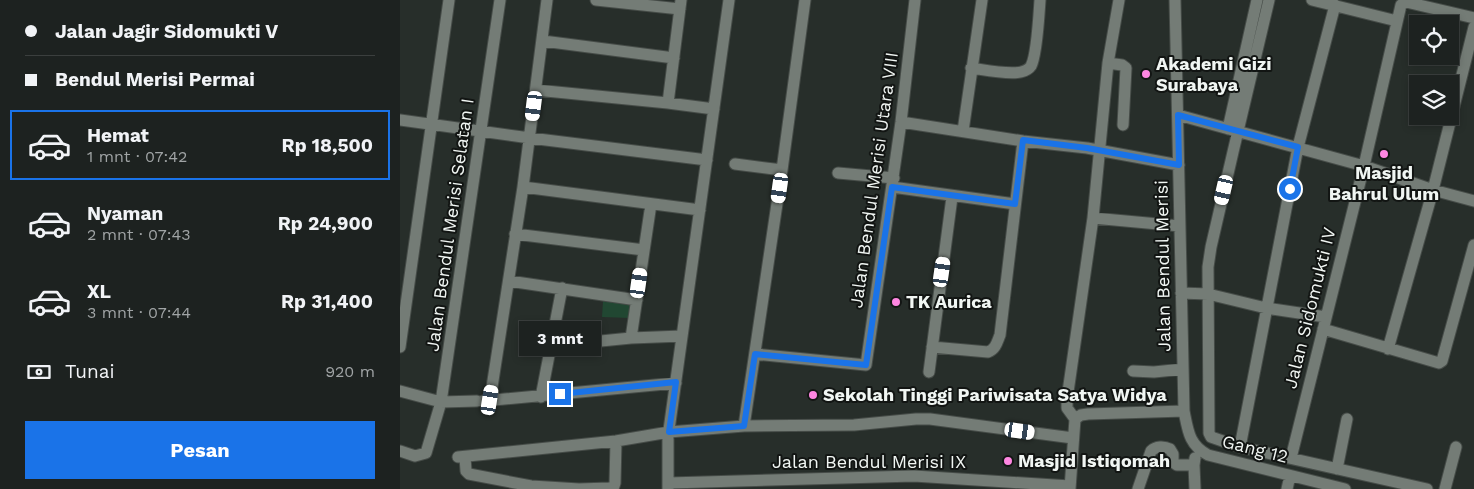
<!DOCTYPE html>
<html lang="id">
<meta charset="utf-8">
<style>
body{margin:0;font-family:"Work Sans",sans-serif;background:#252a29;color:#f1f3f6;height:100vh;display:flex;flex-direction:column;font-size:19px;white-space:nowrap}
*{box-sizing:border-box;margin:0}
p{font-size:16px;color:#a0a4a5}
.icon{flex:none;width:28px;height:28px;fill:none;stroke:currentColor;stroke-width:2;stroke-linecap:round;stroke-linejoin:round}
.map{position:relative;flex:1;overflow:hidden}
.panel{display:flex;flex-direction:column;background:#1d2220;width:400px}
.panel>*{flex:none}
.guide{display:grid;align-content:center;height:110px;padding:0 25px;background:#1d2220}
.controls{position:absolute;left:1009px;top:15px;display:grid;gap:10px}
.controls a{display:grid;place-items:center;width:50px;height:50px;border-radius:0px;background:#1d2220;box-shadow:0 2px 8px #0003,0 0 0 1px #3b3f3e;font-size:25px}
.end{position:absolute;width:22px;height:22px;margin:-11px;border:6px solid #1a73e8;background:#fff;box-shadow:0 0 0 2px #fff}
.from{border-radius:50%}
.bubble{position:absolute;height:35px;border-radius:0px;background:#1d2220;box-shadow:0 2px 8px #0003,0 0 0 1px #3b3f3e;font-size:16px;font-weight:700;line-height:35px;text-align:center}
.car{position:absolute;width:15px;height:30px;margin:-15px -8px;border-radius:6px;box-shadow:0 0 4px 1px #0007;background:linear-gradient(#fff 24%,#345 0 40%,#fff 0 76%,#345 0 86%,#fff 0)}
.guide b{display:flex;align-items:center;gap:18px;height:48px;font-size:19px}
.guide b+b{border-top:1px solid #3b3f3e}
.guide i{width:12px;height:12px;background:#f1f3f6}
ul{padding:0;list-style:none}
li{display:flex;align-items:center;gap:15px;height:70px;margin:0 10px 8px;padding:0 15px;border:2px solid transparent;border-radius:0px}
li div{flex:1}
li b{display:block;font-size:19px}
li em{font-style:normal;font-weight:700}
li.active{border-color:#1a73e8}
li>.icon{width:45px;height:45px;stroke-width:1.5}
.pay{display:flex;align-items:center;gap:12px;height:55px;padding:0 25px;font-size:19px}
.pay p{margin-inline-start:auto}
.primary-button{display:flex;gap:10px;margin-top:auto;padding:10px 25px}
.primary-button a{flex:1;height:58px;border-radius:0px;background:#1a73e8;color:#fff;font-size:20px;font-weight:700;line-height:58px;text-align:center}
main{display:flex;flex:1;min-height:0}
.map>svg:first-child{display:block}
.green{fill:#214732}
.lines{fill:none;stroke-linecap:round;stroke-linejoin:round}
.minor-casing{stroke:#464c48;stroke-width:13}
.minor{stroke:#747c76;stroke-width:11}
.route{stroke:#1a73e8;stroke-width:6}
.poi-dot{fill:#fe86e1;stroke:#121513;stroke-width:2}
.labels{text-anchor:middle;stroke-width:4;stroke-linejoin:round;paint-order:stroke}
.poi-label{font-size:18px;font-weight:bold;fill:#f1f6f3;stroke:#121513;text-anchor:start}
.street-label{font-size:18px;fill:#f1f6f3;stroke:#121513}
</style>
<main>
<section class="panel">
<div class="guide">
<b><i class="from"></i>Jalan Jagir Sidomukti V</b>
<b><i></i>Bendul Merisi Permai</b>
</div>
<ul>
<li class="active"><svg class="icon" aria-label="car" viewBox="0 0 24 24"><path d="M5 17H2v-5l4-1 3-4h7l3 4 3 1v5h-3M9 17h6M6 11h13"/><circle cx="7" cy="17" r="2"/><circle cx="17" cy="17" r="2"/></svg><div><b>Hemat</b><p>1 mnt · 07:42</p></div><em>Rp 18,500</em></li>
<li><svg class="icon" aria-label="car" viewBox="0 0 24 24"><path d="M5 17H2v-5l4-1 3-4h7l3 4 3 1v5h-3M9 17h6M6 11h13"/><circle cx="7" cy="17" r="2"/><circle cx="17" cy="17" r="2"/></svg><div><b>Nyaman</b><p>2 mnt · 07:43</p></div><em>Rp 24,900</em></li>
<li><svg class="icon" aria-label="car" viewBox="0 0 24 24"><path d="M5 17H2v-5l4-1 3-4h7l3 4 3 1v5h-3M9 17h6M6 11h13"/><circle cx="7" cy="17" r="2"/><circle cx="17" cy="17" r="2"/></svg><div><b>XL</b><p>3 mnt · 07:44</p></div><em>Rp 31,400</em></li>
</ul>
<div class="pay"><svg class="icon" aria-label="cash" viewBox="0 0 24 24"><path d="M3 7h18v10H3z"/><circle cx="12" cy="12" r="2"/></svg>Tunai<p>920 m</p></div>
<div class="primary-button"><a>Pesan</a></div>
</section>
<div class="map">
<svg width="1074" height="489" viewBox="0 0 1074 489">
<rect width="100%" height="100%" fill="#272e2a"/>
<path class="green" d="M203,301L231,302L230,318L202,317Z"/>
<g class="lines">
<defs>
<path id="minor" d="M196,0L280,9
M775,0L784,411C788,431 789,445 808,455L945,489
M869,0L833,152L811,247L808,267L809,433L811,437L840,447L1027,489
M912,0L997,21
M143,41L274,58
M708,63L722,65L726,68L723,125
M571,68C585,70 608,75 621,72C625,71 629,69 631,66C637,55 639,14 640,0
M136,90L268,103L314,109
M268,103L281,0
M778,115L964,166L1033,190L1074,201
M0,120L130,138L307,160
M501,122L623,141L687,148L779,165
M828,129L857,0
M563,131L582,0
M335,164L382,170
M438,173L494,178
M123,187L300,210
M492,187L615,204
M693,218L780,226
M115,234L244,250
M109,281L237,300
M781,293L808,294L866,308L926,317
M923,329L1039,363L1042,361L1074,245
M231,338L251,204
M150,346L231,338L282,336
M0,347L49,0
M532,347L588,352C596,349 597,342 600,335L623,141
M988,349L1033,190L1074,27
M355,354L466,365L501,122L515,0
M733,371L754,372L783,369
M529,372L552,197
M0,391L41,402L77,401
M141,397L162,288
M90,400L123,187L147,0
M83,401L276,383
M675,419L667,408V399L693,218L708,63L719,0
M344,426L382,170L405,0
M840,447L898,147L935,5
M0,451L15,456L26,453L41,402L100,0
M58,457L216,441L269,432L344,426L454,425L516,419H530L673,438
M65,457L66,471L69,474L131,486L179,489L210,488L214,486L215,483L216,441
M891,458L964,166L1001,5L1006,2L1074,18
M937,469L947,419
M269,483L514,476L670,486
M268,489V437L329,0
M670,489L675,419L681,415L688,414L784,411
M738,489L751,451C756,446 764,446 770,449L773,454V462L777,465H794
M795,489L794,465L795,458
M887,489L890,476
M1045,489L1056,447"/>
</defs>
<use href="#minor" class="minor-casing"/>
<use href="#minor" class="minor"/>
</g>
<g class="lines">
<path class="route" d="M160,394L276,382L269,432L344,426L355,354L466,365L492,187L615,204L623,140L687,148L779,165L778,115L898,147L890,189"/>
</g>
<g class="poi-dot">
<circle cx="746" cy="74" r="5"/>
<circle cx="984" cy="154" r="5"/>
<circle cx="496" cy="302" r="5"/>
<circle cx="413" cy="395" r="5"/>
<circle cx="608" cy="461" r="5"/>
</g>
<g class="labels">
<g class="poi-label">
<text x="756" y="70">Akademi Gizi<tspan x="756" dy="21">Surabaya</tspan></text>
<text x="984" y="179" text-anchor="middle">Masjid<tspan x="984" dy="21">Bahrul Ulum</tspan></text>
<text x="506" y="308">TK Aurica</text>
<text x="423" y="401">Sekolah Tinggi Pariwisata Satya Widya</text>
<text x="618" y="467">Masjid Istiqomah</text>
</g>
<g class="street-label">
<text transform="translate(474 180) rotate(-82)" y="6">Jalan Bendul Merisi Utara VIII</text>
<text transform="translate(50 225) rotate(-82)" y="6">Jalan Bendul Merisi Selatan I</text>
<text transform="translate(763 266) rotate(-91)" y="6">Jalan Bendul Merisi</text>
<text transform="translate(910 308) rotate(-76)" y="6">Jalan Sidomukti IV</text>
<text transform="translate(855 449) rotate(14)" y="6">Gang 12</text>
<text x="469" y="468">Jalan Bendul Merisi IX</text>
</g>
</g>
</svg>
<div class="controls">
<a><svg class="icon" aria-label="locate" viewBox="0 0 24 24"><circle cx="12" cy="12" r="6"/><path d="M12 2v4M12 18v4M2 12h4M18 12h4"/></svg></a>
<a><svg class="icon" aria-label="layers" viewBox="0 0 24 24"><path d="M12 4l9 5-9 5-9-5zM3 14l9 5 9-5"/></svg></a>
</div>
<i class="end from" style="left:890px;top:189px"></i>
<i class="end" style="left:160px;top:394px"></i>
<div class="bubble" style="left:119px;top:321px;width:82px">3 mnt</div>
<i class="car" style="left:134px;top:106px;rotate:187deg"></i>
<i class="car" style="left:380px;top:188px;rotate:188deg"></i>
<i class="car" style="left:824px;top:190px;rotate:193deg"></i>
<i class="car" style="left:542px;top:272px;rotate:8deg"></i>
<i class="car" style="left:239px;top:283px;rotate:8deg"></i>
<i class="car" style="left:90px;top:400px;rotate:9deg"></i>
<i class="car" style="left:620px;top:431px;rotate:98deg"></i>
</div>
</main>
